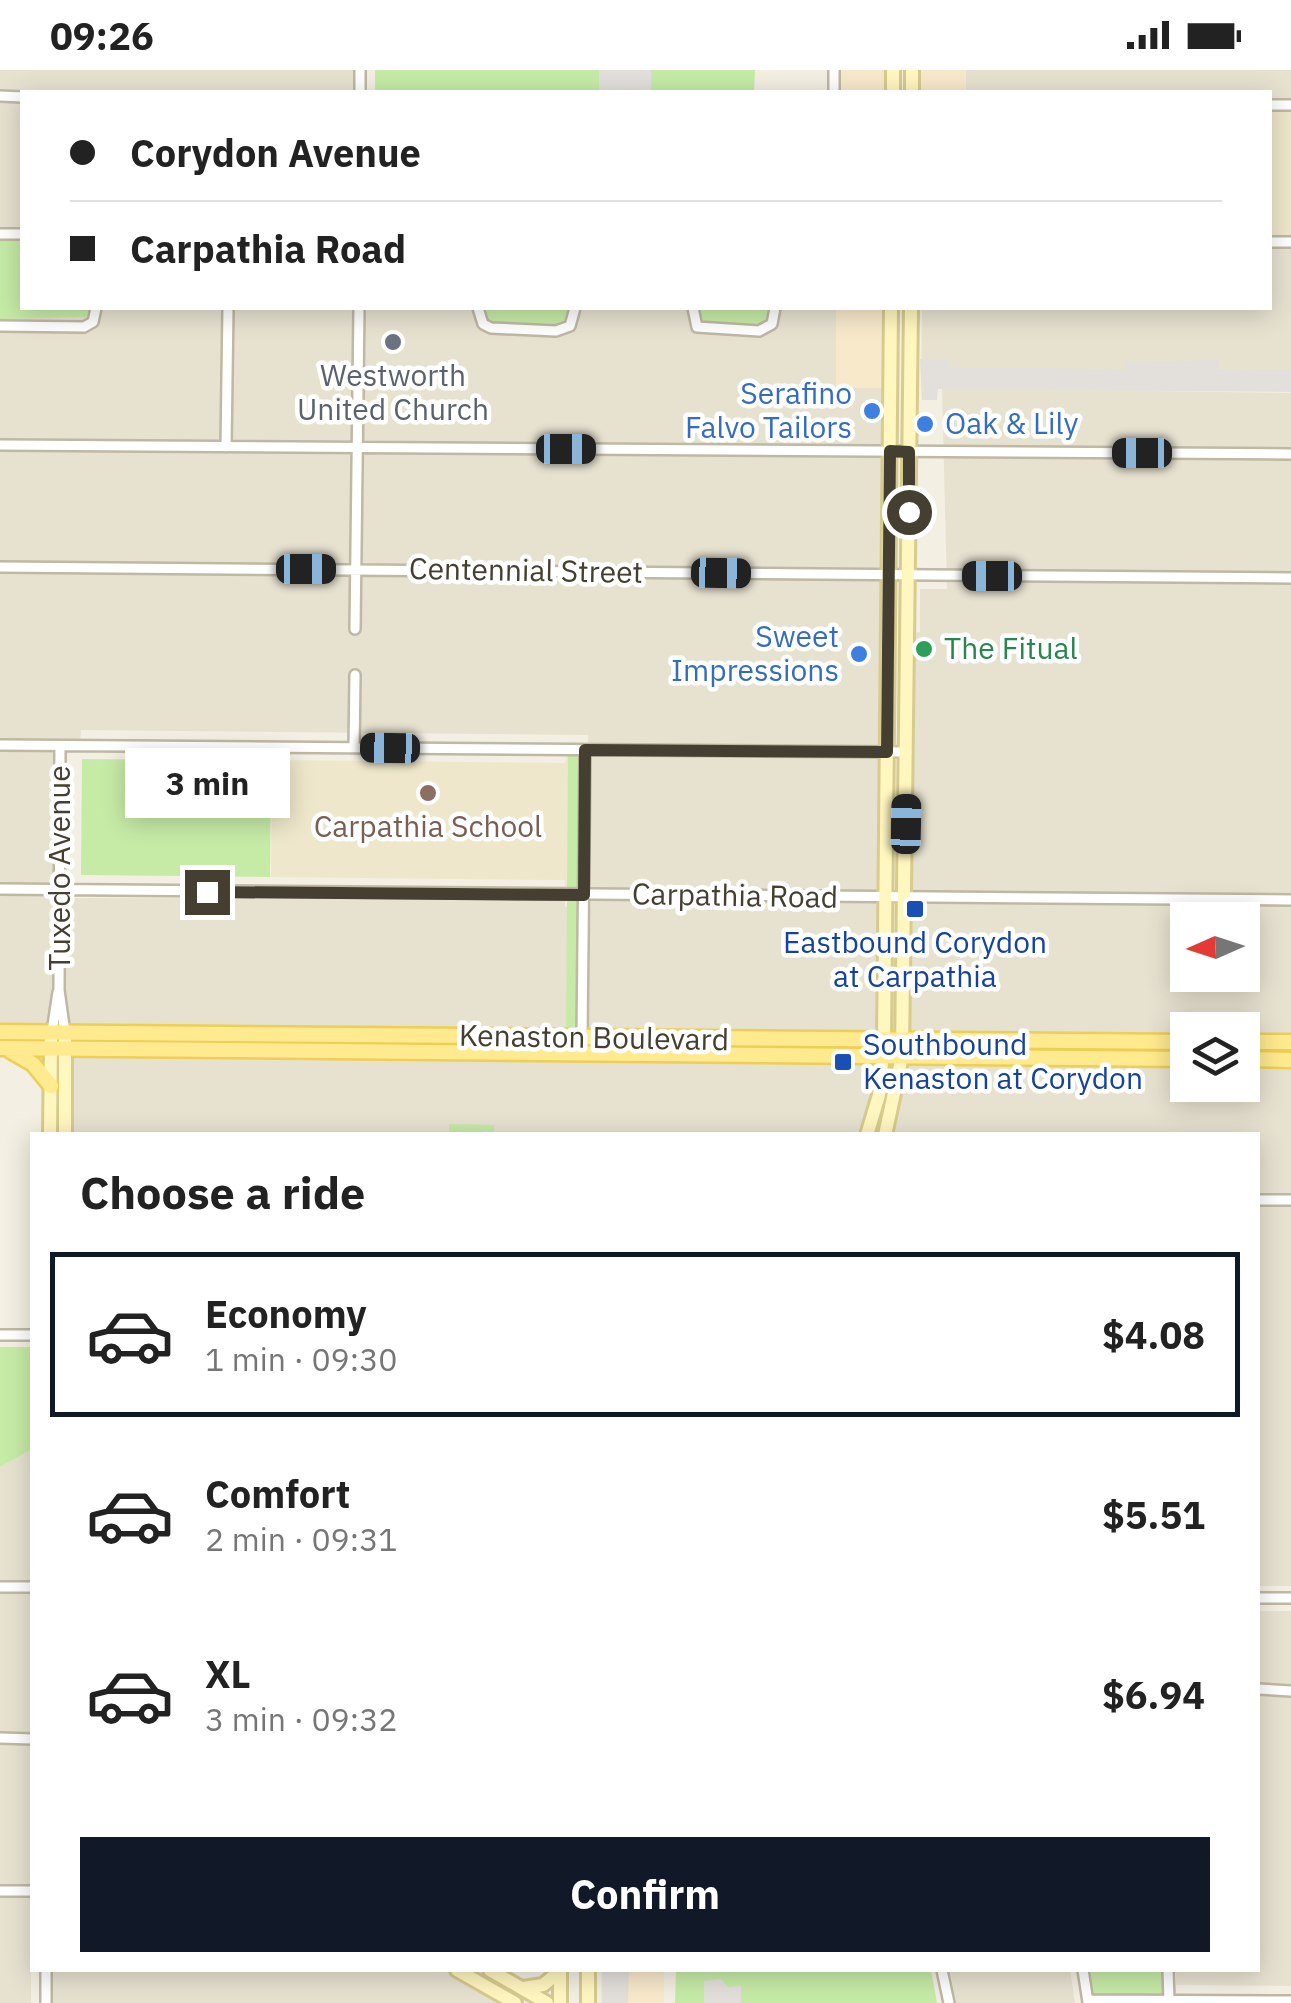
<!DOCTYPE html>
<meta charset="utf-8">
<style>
body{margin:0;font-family:"IBM Plex Sans",sans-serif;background:#f2f2f2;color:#222;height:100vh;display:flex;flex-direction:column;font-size:38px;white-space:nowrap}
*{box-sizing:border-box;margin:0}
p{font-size:32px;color:#767676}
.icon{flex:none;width:55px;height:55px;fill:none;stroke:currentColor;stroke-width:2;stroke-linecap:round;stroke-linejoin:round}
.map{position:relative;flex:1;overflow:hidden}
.drawer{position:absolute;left:30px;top:1062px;width:1230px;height:840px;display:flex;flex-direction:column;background:#fff;border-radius:0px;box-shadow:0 5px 25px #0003}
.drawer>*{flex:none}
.guide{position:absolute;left:20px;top:20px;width:1252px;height:220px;border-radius:0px;box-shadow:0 5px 25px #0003;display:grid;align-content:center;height:220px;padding:0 50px;background:#fff}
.needle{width:65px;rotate:267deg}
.fabs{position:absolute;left:1170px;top:832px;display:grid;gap:20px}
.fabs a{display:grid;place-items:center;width:90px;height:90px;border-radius:0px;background:#fff;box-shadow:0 5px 25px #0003;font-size:50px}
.end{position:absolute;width:45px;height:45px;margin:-22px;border:12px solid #453f32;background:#fff;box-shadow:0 0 0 5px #fff}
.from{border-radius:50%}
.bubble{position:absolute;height:70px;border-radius:0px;background:#fff;box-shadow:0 5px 25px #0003;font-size:32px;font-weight:700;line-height:70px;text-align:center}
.car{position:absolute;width:30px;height:60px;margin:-30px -15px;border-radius:12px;box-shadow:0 0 8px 2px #0007;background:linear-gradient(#222 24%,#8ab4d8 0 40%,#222 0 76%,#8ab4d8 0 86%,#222 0)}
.guide b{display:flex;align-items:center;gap:35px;height:95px;font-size:38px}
.guide b+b{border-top:2px solid #e0e0e0}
.guide i{width:25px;height:25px;background:#222}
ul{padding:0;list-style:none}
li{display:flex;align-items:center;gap:30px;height:165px;margin:0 20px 15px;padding:0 30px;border:5px solid transparent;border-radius:0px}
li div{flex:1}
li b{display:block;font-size:38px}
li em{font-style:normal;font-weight:700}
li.on{border-color:#111827}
li>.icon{width:90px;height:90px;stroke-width:1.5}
h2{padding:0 50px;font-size:45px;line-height:120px}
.cta{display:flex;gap:20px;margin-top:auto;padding:20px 50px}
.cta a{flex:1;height:115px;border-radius:0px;background:#111827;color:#fff;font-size:40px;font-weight:700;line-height:115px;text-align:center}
.status{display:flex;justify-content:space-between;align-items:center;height:70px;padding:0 50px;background:#fff;direction:ltr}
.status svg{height:28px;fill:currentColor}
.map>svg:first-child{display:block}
.residential{fill:#e7e2d0;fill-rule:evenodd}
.commercial{fill:#f8e9cb}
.education{fill:#eee7cb}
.green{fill:#c6eba7}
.parking{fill:#e3e0dc}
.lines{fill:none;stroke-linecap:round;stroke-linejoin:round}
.minor-casing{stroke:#bfb8a4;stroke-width:14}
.secondary-casing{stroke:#d7cb8e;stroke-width:18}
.primary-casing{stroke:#edce56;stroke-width:19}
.minor{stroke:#fff;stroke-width:9}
.secondary{stroke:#fff6c0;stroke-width:12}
.primary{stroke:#ffea8f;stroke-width:14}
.route{stroke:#453f32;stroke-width:12}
.worship-dot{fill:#6b7280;stroke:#fff;stroke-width:4}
.shop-dot{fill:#3f7fe0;stroke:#fff;stroke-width:4}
.leisure-dot{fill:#2e9e5b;stroke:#fff;stroke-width:4}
.education-dot{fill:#8d6e63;stroke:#fff;stroke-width:4}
.transit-dot{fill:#1a4fb4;stroke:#fff;stroke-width:4}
.labels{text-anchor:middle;stroke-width:9;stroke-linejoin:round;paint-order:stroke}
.worship-label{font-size:30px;fill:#5b616d;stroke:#fff}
.shop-label{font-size:30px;fill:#366cbe;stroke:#fff;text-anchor:end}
.street-label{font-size:30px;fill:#453f32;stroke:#fff}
.leisure-label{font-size:30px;fill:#27864d;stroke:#fff;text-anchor:start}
.education-label{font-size:30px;fill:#785e54;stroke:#fff}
.transit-label{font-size:30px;fill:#164399;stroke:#fff}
</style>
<div class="status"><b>09:26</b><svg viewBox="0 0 49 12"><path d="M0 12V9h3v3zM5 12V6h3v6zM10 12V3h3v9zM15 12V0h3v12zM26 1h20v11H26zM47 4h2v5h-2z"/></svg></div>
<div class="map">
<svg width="1291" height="1933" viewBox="0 0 1291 1933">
<rect width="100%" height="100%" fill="#f3efe2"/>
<path class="residential" d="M0,0H360V22H22V238H836V317L886,318L880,966L0,957ZM81,660L588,665L591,838L565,837V829L55,828L61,676H80Z
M966,0H1291V35H1270V22H966Z
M1270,178H1291V321H1154L1291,323V970L1243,969L1242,960H1188L1187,969L907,965L912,563L920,562V519H947L942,319L921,318L922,238H1270ZM1188,850H1242V905H1188Z
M66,978L867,993L875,1006L860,1065H66Z
M906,992H1187L1188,1015H1242L1243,993H1291V1516H1258V1065H889Z
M32,1379L31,1933H0V1397Z
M1258,1541H1291V1916L1176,1915V1900H1258Z
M53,1900H458L515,1933H52Z
M950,1900H1070L1075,1933H956Z"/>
<path class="commercial" d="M830,0H888V22H830Z
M917,0H966L965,22H917Z
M836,238H886V318L836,317Z
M601,1900H664V1933H601Z"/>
<path class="education" d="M1270,35H1291V172H1270Z
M568,680H585L566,825L565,810L271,807L272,690L565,693Z"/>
<path class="green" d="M375,0H755L754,22H375Z
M0,169H22V238H89L86,247L0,249Z
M478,238H575L563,260L491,258Z
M693,238H775L768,259L697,257Z
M568,680H585L582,967H566Z
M82,689L271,691L270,807L81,805Z
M449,1054L494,1055V1065H449Z
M0,1277H32V1379L0,1397Z
M676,1900H931L937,1933H675Z
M1083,1900H1168L1169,1931L1088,1930Z"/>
<path class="parking" d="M599,0H651V20L599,22Z
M920,289L949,290L950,297L1125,299L1126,292L1218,290L1220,300L1291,299V322L938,319L937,330H922Z
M602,1900H629L628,1933H602Z
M721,1909L728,1917L741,1916V1933H704V1911Z"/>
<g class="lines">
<defs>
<path id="minor" d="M834,0V22
M360,22V0
M0,26L22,27
M1270,35H1291
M0,164H22
M1270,172H1291
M478,238L483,254L491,258L556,261L570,256L575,238
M693,238L697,257L759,261L772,254L775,238
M0,256L84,257L93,252L96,238
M0,375L1291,384
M226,377L228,238
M0,497L1291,508
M355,559L359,238
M0,675L907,682
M60,676L59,920L65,963
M354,678L355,605
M0,819L1291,830
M52,962L58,922
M582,967L585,680
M1258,1130H1291
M0,1265H32
M0,1517H32
M1258,1528H1291
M1258,1619L1291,1621
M0,1668L32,1669
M0,1821H32
M942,1900L949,1933
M1083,1900L1088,1932
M1168,1900L1169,1931
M1088,1930L1291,1931
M46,1933V1900"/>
<path id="secondary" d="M893,22V0
M912,22V0
M65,963V1065
M50,1065L51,970
M867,1065L879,1025L884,972L891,238
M885,1065L902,986L911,238
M457,1900L515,1933
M490,1900L547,1933
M560,1901V1933
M523,1918L543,1915L560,1901
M588,1933V1900"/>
<path id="primary" d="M0,962L1188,972
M1242,972H1291
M0,978L1188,989
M9,980L33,994L51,1016
M1242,989L1291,990"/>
</defs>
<use href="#minor" class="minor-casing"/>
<use href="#secondary" class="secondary-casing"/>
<use href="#primary" class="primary-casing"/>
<use href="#minor" class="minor"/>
<use href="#secondary" class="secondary"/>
<use href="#primary" class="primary"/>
</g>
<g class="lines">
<path class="route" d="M207,822L584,825L585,680L887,682L890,381L909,382V442"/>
</g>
<circle class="worship-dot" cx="393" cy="272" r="10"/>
<g class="shop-dot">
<circle cx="872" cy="341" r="10"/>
<circle cx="925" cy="354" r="10"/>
<circle cx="859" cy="584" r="10"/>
</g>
<circle class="leisure-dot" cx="924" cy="579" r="10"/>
<circle class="education-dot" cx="428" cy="723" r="10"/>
<g class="transit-dot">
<rect x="905" y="829" width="20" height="20" rx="5"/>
<rect x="833" y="982" width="20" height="20" rx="5"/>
</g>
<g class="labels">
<g class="worship-label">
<text x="393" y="316">Westworth<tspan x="393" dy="34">United Church</tspan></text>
</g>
<g class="shop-label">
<text x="852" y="334">Serafino<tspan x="852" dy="34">Falvo Tailors</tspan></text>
<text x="945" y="364" text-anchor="start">Oak &amp; Lily</text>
<text x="839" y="577">Sweet<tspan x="839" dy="34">Impressions</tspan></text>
</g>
<g class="street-label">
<text transform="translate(526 501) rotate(1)" y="10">Centennial Street</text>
<text transform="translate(60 798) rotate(-90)" y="10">Tuxedo Avenue</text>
<text transform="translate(735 826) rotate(1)" y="10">Carpathia Road</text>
<text transform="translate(594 968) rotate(1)" y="10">Kenaston Boulevard</text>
</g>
<g class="leisure-label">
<text x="944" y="589">The Fitual</text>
</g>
<g class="education-label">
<text x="428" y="767">Carpathia School</text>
</g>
<g class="transit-label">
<text x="915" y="883">Eastbound Corydon<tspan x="915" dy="34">at Carpathia</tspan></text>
<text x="863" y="985" text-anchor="start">Southbound<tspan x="863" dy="34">Kenaston at Corydon</tspan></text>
</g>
</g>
</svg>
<div class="fabs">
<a><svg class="needle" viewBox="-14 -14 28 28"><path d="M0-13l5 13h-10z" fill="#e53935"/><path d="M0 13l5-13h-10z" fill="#767676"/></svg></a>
<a><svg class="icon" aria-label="layers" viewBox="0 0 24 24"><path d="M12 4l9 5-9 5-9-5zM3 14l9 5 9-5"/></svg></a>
</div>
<i class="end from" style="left:909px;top:442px"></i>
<i class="end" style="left:207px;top:822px"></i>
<div class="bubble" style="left:125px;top:678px;width:165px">3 min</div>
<i class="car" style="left:566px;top:379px;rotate:90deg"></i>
<i class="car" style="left:1142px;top:383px;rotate:270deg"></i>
<i class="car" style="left:306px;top:499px;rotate:90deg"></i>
<i class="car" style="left:721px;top:503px;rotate:91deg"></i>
<i class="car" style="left:992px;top:506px;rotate:270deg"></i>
<i class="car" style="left:390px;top:678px;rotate:271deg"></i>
<i class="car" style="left:906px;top:754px;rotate:1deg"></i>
<div class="guide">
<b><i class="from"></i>Corydon Avenue</b>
<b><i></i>Carpathia Road</b>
</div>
<section class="drawer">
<h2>Choose a ride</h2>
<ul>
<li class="on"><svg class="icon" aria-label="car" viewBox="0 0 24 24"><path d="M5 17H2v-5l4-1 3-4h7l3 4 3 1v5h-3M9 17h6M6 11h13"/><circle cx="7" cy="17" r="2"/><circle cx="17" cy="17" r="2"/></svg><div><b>Economy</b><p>1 min · 09:30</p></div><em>$4.08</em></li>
<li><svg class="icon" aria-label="car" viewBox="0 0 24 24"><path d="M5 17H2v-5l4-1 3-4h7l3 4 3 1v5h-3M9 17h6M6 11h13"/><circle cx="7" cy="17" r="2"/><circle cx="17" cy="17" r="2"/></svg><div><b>Comfort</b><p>2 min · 09:31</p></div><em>$5.51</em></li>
<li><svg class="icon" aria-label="car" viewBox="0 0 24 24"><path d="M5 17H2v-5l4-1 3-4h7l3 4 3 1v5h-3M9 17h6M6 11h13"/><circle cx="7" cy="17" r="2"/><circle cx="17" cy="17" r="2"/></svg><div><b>XL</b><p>3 min · 09:32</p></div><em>$6.94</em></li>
</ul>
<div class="cta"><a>Confirm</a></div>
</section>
</div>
